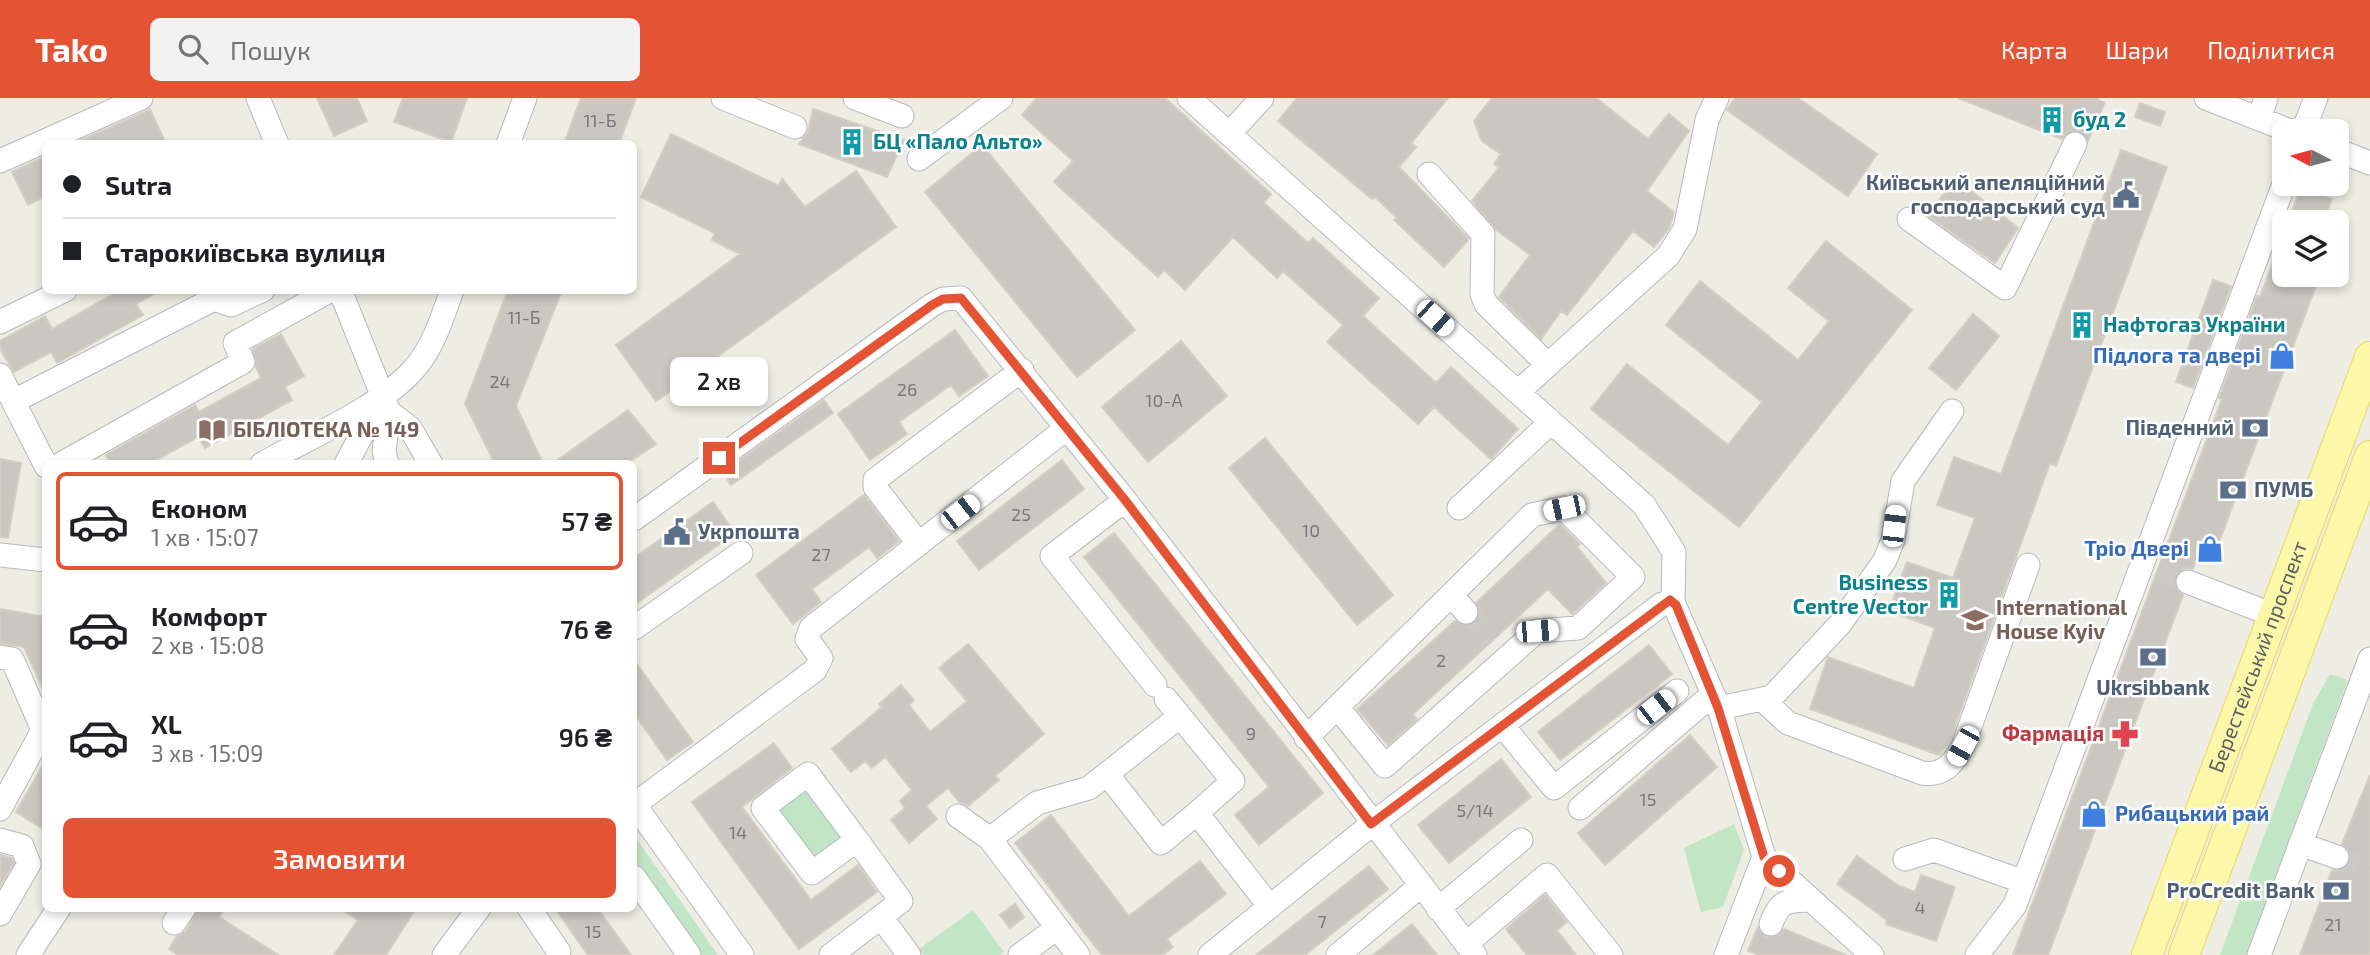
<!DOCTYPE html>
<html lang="uk">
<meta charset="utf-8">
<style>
body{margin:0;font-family:"Exo 2",sans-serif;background:#f2f2f2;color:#202124;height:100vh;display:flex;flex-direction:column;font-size:26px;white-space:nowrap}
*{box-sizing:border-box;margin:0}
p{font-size:23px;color:#757577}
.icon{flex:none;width:38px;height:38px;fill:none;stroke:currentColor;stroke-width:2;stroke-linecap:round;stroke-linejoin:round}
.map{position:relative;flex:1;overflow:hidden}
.sheet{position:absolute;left:42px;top:362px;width:595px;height:452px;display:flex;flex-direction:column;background:#fff;border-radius:10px;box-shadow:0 4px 10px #0003}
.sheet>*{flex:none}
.banner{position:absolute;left:42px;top:42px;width:595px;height:154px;border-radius:10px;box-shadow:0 4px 10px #0003;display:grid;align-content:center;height:154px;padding:0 21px;background:#fff}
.needle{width:46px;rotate:276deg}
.fabs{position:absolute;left:2272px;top:21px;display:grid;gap:14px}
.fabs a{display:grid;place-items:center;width:77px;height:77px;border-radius:10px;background:#fff;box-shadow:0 4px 10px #0003;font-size:35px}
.end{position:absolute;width:32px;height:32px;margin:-16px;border:9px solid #e45434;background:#fff;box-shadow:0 0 0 4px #fff}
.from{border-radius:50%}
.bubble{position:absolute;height:49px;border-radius:10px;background:#fff;box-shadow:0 4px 10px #0003;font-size:23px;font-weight:600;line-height:49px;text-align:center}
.car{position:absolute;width:21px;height:42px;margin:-21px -10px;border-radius:9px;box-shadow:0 0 5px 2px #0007;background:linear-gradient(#fff 24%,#345 0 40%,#fff 0 76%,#345 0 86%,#fff 0)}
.banner b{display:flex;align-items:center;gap:24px;height:66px;font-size:26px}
.banner b+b{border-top:2px solid #e0e0e0}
.banner i{width:18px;height:18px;background:#202124}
ul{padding:12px 0 0;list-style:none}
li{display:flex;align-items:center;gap:21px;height:98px;margin:0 14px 10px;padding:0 7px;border:4px solid transparent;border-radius:10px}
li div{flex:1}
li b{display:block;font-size:26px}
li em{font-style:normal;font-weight:600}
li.current{border-color:#e45434}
li>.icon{width:63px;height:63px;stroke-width:1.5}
.primary-button{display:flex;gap:14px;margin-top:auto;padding:14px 21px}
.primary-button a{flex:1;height:80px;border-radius:10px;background:#e45434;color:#fff;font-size:28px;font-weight:600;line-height:80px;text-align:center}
header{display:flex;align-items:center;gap:42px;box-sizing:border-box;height:98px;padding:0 35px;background:#e45434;color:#fff}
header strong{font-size:33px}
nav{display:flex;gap:38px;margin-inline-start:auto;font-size:24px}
.search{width:490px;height:63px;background:#f2f2f2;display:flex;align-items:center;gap:18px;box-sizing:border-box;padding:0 24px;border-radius:10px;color:#757577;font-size:26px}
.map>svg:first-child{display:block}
.green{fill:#c1e5c5}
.building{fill:#cac7c1;stroke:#d2cfc2;stroke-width:2}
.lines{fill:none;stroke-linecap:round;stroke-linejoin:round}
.minor-tunnel{stroke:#cac9c4;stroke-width:23;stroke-dasharray:23 11;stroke-linecap:butt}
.minor-casing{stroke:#b6b8bd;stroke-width:25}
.major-casing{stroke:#edd45e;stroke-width:32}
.minor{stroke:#fff;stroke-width:23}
.major{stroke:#fcf8aa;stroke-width:30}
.route{stroke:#e45434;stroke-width:9}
.labels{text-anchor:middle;stroke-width:5;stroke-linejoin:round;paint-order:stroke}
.number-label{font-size:18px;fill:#78787b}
.culture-label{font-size:21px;font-weight:bold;fill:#0d838f;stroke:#fff;text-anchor:start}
.service-label{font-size:21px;font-weight:bold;fill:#4e5e75;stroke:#fff;text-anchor:end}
.shop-label{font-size:21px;font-weight:bold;fill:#366cbe;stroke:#fff;text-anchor:end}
.education-label{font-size:21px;font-weight:bold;fill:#785e54;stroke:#fff;text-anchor:start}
.street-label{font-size:21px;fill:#5c5e64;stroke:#fff}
.health-label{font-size:21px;font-weight:bold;fill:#be3a42;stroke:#fff;text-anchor:end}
</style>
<header>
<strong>Tako</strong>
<div class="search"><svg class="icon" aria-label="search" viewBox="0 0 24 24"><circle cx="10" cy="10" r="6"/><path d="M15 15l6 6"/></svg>Пошук</div>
<nav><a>Карта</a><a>Шари</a><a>Поділитися</a></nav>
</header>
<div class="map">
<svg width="2370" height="857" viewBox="0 0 2370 857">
<rect width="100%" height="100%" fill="#eeede4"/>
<path class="green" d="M2330,576L2348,582L2246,857H2220L2313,606Z
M807,689L846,740L814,765L775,713Z
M1734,726L1744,752L1723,809L1701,814L1684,750Z
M634,737L718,857H698L634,768Z
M973,812L1004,854L1000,857H924L919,851Z"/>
<path class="building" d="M317,0H357L367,23L334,38Z
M403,0H467L451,44L394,24Z
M581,0H636L619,46H564Z
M1037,0H1165L1271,96L1264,105L1308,145L1313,140L1379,200L1363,218L1436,285L1451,269L1518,331L1491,361L1434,309L1418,326L1327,244L1343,227L1283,173L1277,180L1233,139L1185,192L1164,172L1158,179L1054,84L1073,63L1022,17Z
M1297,0H1448L1411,45L1416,49L1399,69L1469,141L1444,169L1394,122L1397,120L1375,99L1372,101L1278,23Z
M1492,0H1596L1648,41L1669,16L1689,33L1647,93L1674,114L1669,130L1654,149L1633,133L1567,217L1561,213L1541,241L1499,199L1530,157L1495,131L1472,103L1499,70L1494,66L1501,56L1482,43L1474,23Z
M1735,0H1798L1877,56L1848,98L1727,12Z
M1958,0H2098L2085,36L2073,32L2062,41Z
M2140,5L2165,14L2160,28L2135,19Z
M150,11L166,46H73L147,13Z
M813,11L904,42L887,79L799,46L808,34Z
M671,36L779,88L782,81L805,109L856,73L896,129L656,303L616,247L740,156L712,142L715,135L641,99Z
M982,47L1135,232L1077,279L925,94Z
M2121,52L2167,69L2056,368L2050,365L1950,642L1939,657L1810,611L1828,559L1914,590L1935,530L1889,513L1907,464L1953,480L1975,420L1937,407L1954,359L2001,376Z
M46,58V98L28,107L12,74Z
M1956,81L2018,130L1995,165L1927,117Z
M2301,89L2332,101L2323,124H2288Z
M2282,140L2284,177H2320L2211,465L2197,460L2193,471L2185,470L2175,478L2174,487L2183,497L2048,857H2013L2222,301L2219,300L2257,198L2260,199Z
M1826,143L1912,212L1739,429L1591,311L1627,266L1728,347L1762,304L1666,227L1700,183L1798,262L1829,223L1788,190Z
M2213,182L2231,188L2193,290L2176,284Z
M120,192H161L136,206L143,217L57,265L51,254L14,274L0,251V243L45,218L52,231Z
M508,192H562L516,308L543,366H495L465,306Z
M1973,216L1999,238L1956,292L1929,270Z
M955,232L988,278L959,298L951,287L899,324L907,336L870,362L838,316Z
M281,236L304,278L285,289L292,302L205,350L198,339L149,366H112L106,357L195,307L199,314L261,280L256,269L253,251Z
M1181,243L1227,298L1148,364L1102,309Z
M824,302L833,315L731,387L723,374Z
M628,312L656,346L626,366H552Z
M1265,340L1393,497L1357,527L1229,370Z
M0,361L21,365L8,440L0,439Z
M1062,362L1084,391L979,472L957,443Z
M864,397L899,443L877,460L869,449L812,491L821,504L793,526L756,477Z
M713,404L735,435L634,507V460Z
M1560,426L1580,446L1577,449L1606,485L1572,516L1548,491L1413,616L1417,621L1388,647L1357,611L1455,523L1468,528L1475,524L1480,512L1476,505Z
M1114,435L1323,695L1259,747L1235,717L1269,689L1084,459Z
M0,511L46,519V598L24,549L0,545Z
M968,546L1044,636L995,678L999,682L968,708L959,704L948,690L926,708L937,721L909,745L891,722L905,710L900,703L912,692L885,659L872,670L865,663L851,674L832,651L882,609L879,606L901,587L914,602L909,607L930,634L967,603L939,570Z
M1649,547L1672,576L1560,662L1538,634Z
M634,562L693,644L667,662L634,615Z
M1690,637L1717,669L1605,767L1578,735Z
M774,645L792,670L742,709L811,802L858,767L877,794L799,851L692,704Z
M1501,661L1531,699L1449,765L1418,727Z
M46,662V733L16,714Z
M2370,677V857H2300L2332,772L2340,773L2350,764L2351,756L2342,746Z
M1051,717L1129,818L1200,763L1226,796L1167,841L1173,849L1162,857H1102L1015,745Z
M0,757L12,760L14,765L0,788Z
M1857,758L1899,788L1915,794L1921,777L1955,789L1936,843L1886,826L1887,822L1837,786Z
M1369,768L1388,791L1305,857H1256Z
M1545,797L1567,824L1557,832L1576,857H1527L1506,831Z
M1015,806L1024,819L1010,830L1000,817Z
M198,810H225L219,819L278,857H178L169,851L177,838L186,833Z
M340,810H416L386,857H334L358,822Z
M555,810H597L631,857H588Z
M1412,826L1437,857H1373Z
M1758,829L1766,839L1779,837L1784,831L1846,857H1759L1748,853Z"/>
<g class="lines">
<path class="minor-tunnel" d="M2075,46L2095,0
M2157,473L2188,484
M1466,514L1491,544
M2337,759L2370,771"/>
<defs>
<path id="minor" d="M258,0L277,46
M723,0L795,29
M855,0L902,18
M1189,0L1644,407L1674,454L1673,504L1719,610L1764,759L1872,857
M2206,0L2290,33
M2259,21L2266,0
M2303,33L2316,0
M1229,36L1262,0
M508,46L525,0
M2336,52L2370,65
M919,61L1001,0
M0,63L141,0
M1429,76L1483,136L1482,196L1486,206L1548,267
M1909,121L2005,190L2075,46
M340,192L389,314L384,353L387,366
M0,224L65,192
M0,277L46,368
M1518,294L1668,158L1685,131L1707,22L1717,0
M14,303L214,201L231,207L263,192
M389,314L410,330L431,366
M61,366L243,264L235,245L331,192
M262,366C306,341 381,309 414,271C433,250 443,218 452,192
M346,366L384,295
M1125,402L1052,458L1155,587
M1459,410L1551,324
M634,421L932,207L943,201L961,200L1125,402L1475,857
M919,446L875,389V382L1022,272
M0,457L46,462
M2188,484L2273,517
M1452,497L1466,514
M634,530L741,455
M0,559L12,561L43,632L0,711
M1166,601L1233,683L1197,715L1270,809
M1764,603L1788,625L1922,675C1944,678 1953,666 1963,648L2028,467
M1719,610L1772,599L1840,526L1885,462L1893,442L1903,383L1952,313
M1502,627L1554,690L1677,593
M1306,640L1532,417L1564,410L1633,479L1578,530L1537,533L1385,668L1337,609
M1107,676L1161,745L1197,715
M634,706L742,857
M634,707L815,572L821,560L807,541L811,530L1067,330
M1580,710L1713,596
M958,718L990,741L1078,857
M990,741L1037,705L1089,690L1180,618
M0,742L22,748L29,766L0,816
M857,742L808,676L763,710L812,775L857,742L901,803L881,819
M2300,746L2337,759
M1905,761L1934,752L2024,784
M634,779L689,857
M529,810L559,854
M1438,811L1521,742
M174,825L184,810
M1771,826C1780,801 1787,803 1811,802
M1466,846L1547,777L1611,857
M28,857L59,810
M444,857L479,810
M831,857L881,819L909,857
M1020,857L1057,830
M1210,857L1372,726L1662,506L1673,504
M1338,857L1419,789
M1726,857L1764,759
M1977,857L2015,807L2284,86
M2259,857L2370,561"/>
<g id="major">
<path id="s1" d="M2147,857L2370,259"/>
<path d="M2184,857L2370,358"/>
</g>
</defs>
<use href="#minor" class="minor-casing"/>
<use href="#major" class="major-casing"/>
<use href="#minor" class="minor"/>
<use href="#major" class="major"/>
</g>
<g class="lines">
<path class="route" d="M719,360L932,207L943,201L961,200L1125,402L1371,726L1670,502L1676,507L1718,610L1764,759L1779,773"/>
</g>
<defs>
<symbol id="building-bare" viewBox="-9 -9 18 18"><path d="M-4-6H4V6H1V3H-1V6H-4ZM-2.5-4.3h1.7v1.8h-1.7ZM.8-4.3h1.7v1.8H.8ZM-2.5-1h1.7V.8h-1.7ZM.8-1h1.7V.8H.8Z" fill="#0f9aa8" stroke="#fff" stroke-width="2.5" paint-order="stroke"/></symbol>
<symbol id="civic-bare" viewBox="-9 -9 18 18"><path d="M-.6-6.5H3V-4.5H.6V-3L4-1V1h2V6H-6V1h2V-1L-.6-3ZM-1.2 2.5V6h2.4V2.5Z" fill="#5c6f8a" stroke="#fff" stroke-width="2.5" paint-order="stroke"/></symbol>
<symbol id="shop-bare" viewBox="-9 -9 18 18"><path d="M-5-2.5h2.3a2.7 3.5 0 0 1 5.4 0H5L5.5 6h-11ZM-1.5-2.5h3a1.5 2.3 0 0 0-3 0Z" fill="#3f7fe0" stroke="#fff" stroke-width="2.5" paint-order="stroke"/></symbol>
<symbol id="bank-bare" viewBox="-9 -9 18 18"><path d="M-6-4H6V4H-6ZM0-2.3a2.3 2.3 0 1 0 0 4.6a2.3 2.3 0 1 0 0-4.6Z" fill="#5c6f8a" stroke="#fff" stroke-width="2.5" paint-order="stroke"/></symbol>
<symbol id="library-bare" viewBox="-9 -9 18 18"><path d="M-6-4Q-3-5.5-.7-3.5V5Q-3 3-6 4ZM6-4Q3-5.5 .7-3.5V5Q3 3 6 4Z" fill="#8d6e63" stroke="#fff" stroke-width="2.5" paint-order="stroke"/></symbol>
<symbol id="school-bare" viewBox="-9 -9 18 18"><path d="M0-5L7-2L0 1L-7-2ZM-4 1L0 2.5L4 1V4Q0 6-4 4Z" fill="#8d6e63" stroke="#fff" stroke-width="2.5" paint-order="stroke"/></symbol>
<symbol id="pharmacy-bare" viewBox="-9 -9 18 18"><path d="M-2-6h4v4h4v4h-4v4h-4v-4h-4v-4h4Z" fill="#e0444e" stroke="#fff" stroke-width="2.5" paint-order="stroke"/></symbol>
</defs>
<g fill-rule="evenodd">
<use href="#building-bare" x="2033" y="3" width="38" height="38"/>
<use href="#building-bare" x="833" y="25" width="38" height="38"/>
<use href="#civic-bare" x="2107" y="78" width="38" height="38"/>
<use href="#building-bare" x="2063" y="208" width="38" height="38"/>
<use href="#shop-bare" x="2263" y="239" width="38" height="38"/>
<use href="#bank-bare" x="2236" y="311" width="38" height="38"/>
<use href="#library-bare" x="193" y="313" width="38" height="38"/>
<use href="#bank-bare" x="2214" y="373" width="38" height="38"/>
<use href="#civic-bare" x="658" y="415" width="38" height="38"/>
<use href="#shop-bare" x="2191" y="432" width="38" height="38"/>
<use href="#building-bare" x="1930" y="478" width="38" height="38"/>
<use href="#school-bare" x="1956" y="503" width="38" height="38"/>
<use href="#bank-bare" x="2134" y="540" width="38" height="38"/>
<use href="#pharmacy-bare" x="2106" y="617" width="38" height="38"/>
<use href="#shop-bare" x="2075" y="697" width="38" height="38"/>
<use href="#bank-bare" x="2317" y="774" width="38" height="38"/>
</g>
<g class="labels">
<g class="number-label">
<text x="600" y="29">11-Б</text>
<text x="524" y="226">11-Б</text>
<text x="500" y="290">24</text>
<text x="907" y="298">26</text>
<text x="1164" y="309">10-А</text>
<text x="1021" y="423">25</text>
<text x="1311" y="439">10</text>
<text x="821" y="463">27</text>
<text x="1441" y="569">2</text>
<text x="1251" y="642">9</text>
<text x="1648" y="708">15</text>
<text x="1475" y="719">5/14</text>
<text x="738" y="741">14</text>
<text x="1920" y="816">4</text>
<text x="1322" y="830">7</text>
<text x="2333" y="833">21</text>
<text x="593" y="840">15</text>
</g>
<g class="culture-label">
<text x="2073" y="29">буд 2</text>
<text x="873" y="51">БЦ «Пало Альто»</text>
<text x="2103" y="234">Нафтогаз України</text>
<text x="1928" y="492" text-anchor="end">Business<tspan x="1928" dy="24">Centre Vector</tspan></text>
</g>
<g class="service-label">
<text x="2105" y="92">Київський апеляційний<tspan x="2105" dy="24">господарський суд</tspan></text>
<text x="2234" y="337">Південний</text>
<text x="2254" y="399" text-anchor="start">ПУМБ</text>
<text x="698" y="441" text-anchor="start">Укрпошта</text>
<text x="2153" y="597" text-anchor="middle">Ukrsibbank</text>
<text x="2315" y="800">ProCredit Bank</text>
</g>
<g class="shop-label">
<text x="2261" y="265">Підлога та двері</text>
<text x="2189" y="458">Тріо Двері</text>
<text x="2115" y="723" text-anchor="start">Рибацький рай</text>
</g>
<g class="education-label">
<text x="233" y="339">БІБЛІОТЕКА № 149</text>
<text x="1996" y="517">International<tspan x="1996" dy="24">House Kyiv</tspan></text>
</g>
<g class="street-label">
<text dy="7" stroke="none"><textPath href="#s1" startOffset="318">Берестейський проспект</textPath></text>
</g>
<g class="health-label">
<text x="2104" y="643">Фармація</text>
</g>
</g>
</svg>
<div class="fabs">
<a><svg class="needle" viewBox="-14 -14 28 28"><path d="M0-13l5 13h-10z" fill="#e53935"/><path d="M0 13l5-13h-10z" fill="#757577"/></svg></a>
<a><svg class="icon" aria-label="layers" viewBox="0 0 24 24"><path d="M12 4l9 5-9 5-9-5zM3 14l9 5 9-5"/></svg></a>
</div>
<i class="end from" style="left:1779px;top:773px"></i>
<i class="end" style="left:719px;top:360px"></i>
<div class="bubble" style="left:670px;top:259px;width:98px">2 хв</div>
<i class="car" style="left:1435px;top:220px;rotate:132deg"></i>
<i class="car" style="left:1564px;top:410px;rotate:258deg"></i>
<i class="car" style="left:960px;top:414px;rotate:52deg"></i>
<i class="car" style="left:1894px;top:428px;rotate:6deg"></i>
<i class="car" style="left:1537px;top:533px;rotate:85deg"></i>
<i class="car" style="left:1656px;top:609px;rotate:52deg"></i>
<i class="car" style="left:1963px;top:648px;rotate:209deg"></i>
<div class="banner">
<b><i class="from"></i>Sutra</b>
<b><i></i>Старокиївська вулиця</b>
</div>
<section class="sheet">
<ul>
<li class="current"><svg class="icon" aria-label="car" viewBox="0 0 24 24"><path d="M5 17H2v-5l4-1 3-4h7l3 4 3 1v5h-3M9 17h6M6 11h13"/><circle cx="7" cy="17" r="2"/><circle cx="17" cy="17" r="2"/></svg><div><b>Економ</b><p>1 хв · 15:07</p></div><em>57 ₴</em></li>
<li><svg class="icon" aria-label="car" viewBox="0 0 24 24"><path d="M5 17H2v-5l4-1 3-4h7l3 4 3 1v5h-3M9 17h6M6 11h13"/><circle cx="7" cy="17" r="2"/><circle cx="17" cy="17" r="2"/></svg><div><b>Комфорт</b><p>2 хв · 15:08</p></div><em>76 ₴</em></li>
<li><svg class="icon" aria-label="car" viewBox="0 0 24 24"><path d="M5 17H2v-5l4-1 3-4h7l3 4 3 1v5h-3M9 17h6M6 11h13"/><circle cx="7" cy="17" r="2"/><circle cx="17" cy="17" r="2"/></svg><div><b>XL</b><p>3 хв · 15:09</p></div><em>96 ₴</em></li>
</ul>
<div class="primary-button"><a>Замовити</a></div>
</section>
</div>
